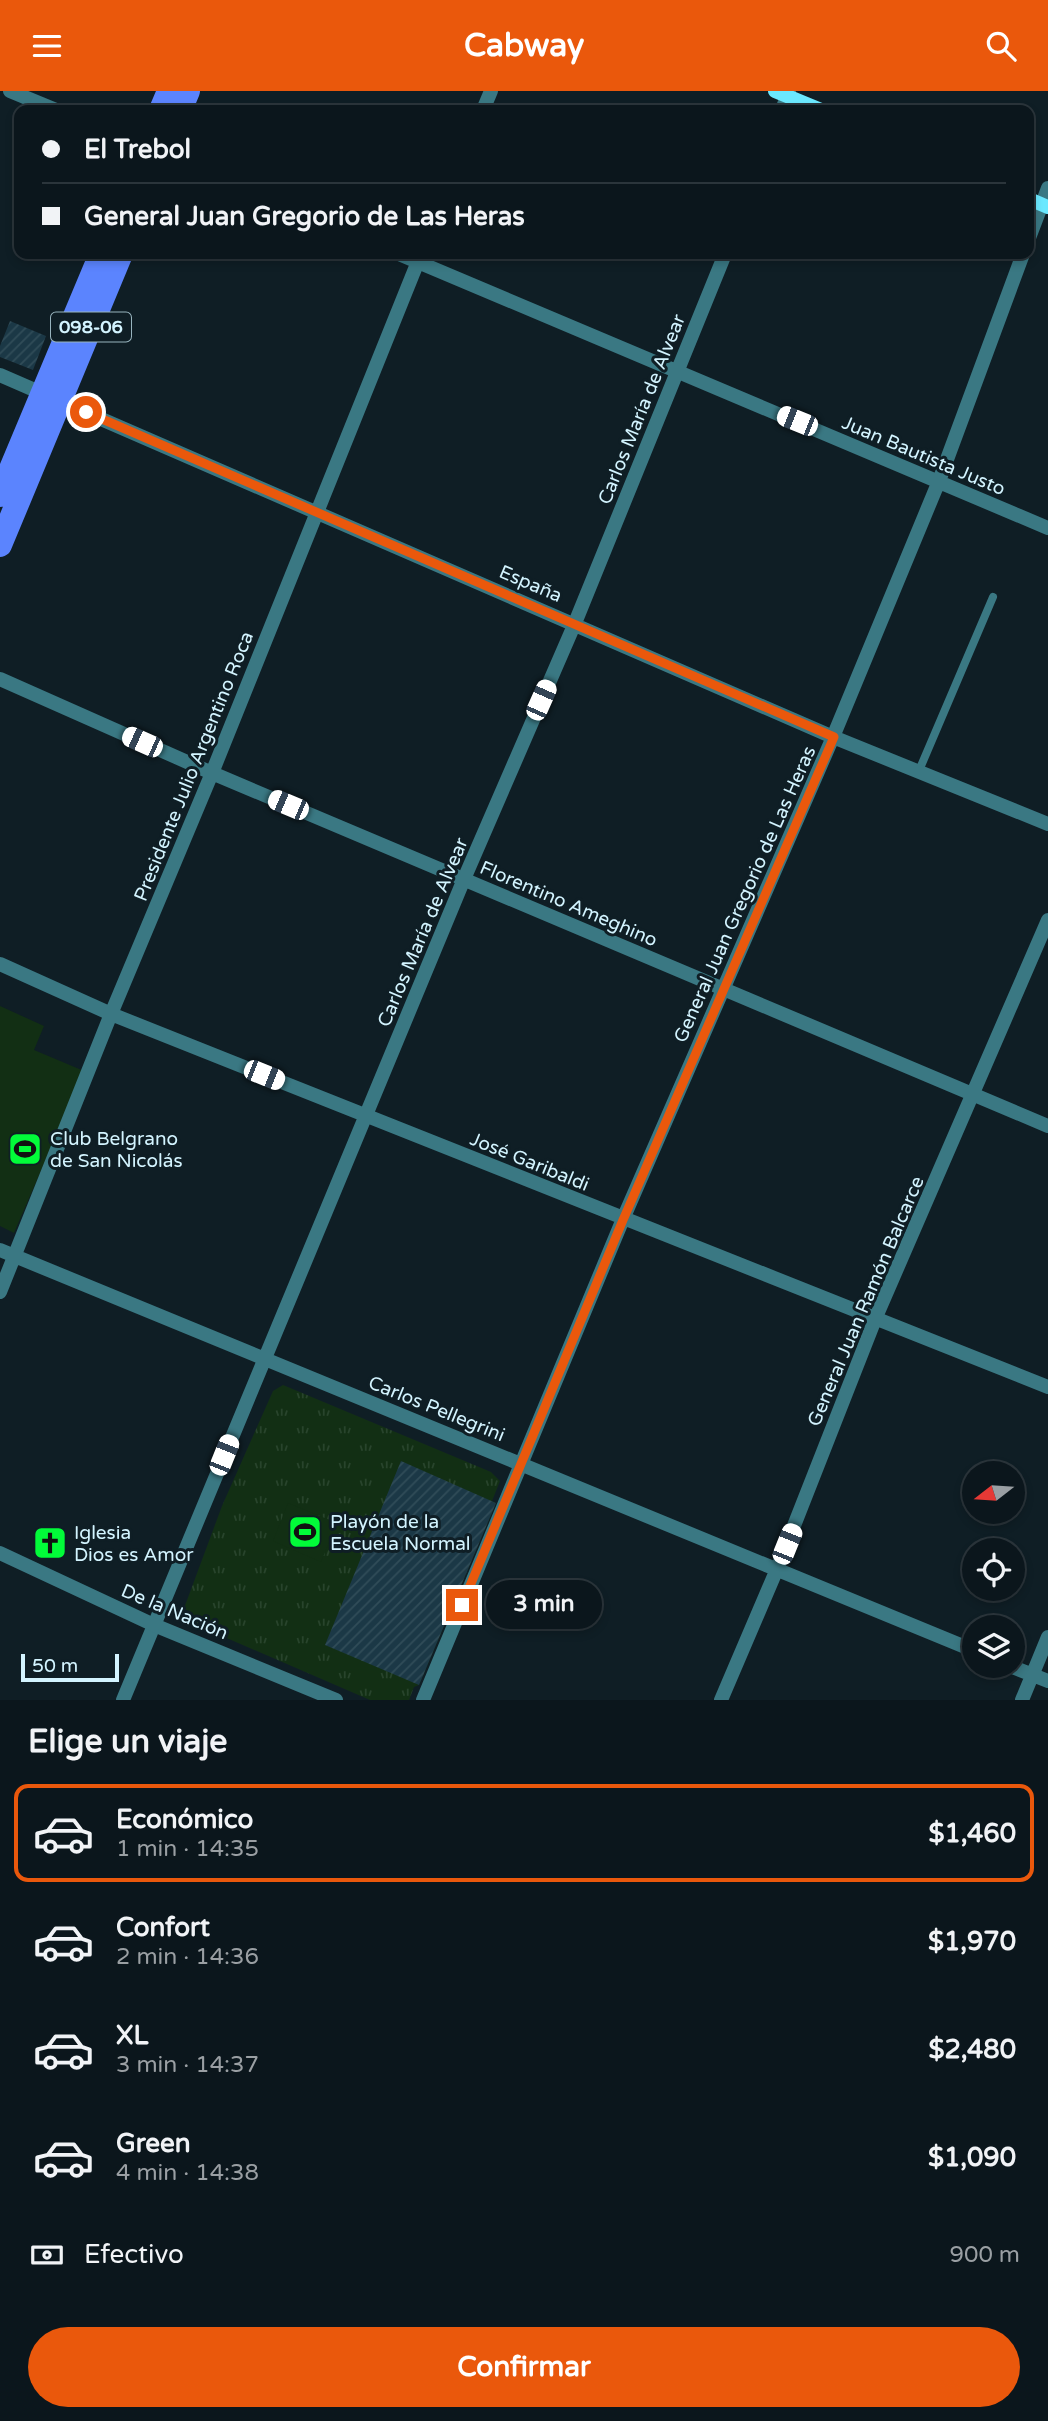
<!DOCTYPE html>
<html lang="es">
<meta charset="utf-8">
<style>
body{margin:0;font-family:"Varela Round",sans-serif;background:#141f25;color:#f1f3f6;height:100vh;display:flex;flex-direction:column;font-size:26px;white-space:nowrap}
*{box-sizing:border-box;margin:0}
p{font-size:23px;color:#9a9fa3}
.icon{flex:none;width:38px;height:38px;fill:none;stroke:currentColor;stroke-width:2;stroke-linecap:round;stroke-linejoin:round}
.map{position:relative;height:1609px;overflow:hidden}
.panel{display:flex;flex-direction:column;background:#0b161c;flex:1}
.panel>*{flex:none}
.guide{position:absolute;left:14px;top:14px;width:1020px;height:154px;border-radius:14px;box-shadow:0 4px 10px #0003,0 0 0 2px #2b353b;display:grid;align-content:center;height:154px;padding:0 28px;background:#0b161c}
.needle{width:46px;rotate:253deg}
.controls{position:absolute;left:962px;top:1370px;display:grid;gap:14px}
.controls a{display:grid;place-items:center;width:63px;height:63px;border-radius:50%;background:#0b161c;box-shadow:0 4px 10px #0003,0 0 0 2px #2b353b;font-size:35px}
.scale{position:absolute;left:21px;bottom:18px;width:98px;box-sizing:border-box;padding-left:7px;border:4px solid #d3f4ff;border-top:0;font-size:19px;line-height:24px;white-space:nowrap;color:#d3f4ff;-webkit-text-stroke:5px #0f1e25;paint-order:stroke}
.end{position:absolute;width:32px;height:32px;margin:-16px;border:9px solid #ea580c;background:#fff;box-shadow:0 0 0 4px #fff}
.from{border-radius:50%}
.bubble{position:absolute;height:49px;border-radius:24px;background:#0b161c;box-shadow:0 4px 10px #0003,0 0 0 2px #2b353b;font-size:23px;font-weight:700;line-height:49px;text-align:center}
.car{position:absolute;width:21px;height:42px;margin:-21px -10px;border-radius:9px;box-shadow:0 0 5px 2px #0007;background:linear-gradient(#fff 24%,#345 0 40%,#fff 0 76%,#345 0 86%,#fff 0)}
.guide b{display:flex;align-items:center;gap:24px;height:66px;font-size:26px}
.guide b+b{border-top:2px solid #2b353b}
.guide i{width:18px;height:18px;background:#f1f3f6}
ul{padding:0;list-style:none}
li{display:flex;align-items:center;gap:21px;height:98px;margin:0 14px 10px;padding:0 14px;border:4px solid transparent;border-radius:14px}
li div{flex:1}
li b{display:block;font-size:26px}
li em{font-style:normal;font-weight:700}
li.active{border-color:#ea580c}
li>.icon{width:63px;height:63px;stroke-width:1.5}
h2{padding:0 28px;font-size:32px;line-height:84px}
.pay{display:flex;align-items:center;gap:18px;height:77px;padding:0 28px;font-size:26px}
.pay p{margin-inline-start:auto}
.action{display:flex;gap:14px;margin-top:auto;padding:14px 28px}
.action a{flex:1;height:80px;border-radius:42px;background:#ea580c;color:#fff;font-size:28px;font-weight:700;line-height:80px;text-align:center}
header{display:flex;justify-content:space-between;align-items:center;height:91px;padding:0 28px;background:#ea580c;color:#fff;font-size:32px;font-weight:700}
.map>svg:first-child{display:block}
.park{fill:url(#park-tufts)}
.pitch{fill:#122f14}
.building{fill:url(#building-hatch)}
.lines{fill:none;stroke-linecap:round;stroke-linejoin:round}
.service{stroke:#3a7883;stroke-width:8}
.minor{stroke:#3a7883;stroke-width:14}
.tertiary{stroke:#3a7883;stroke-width:14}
.secondary{stroke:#6be8fe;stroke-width:14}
.primary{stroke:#5b84fe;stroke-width:24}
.route{stroke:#ea580c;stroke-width:9}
.labels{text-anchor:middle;stroke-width:6;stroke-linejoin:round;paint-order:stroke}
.shield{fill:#0f1e25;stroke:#98b4be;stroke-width:2}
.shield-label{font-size:18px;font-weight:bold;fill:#d3f4ff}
.street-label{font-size:19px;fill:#d3f4ff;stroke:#0f1e25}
.poi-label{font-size:19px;fill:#d3f4ff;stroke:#0f1e25;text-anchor:start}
</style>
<header><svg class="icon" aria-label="menu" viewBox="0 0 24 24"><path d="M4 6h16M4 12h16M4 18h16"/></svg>Cabway<svg class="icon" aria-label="search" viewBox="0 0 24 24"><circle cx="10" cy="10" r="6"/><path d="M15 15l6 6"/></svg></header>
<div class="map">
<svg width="1048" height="1609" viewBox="0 0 1048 1609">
<defs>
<pattern id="park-tufts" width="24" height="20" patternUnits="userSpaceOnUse" patternTransform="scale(1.75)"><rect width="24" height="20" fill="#122f14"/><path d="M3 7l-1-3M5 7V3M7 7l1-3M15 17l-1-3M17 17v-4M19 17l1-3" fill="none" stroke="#28442c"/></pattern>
<pattern id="building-hatch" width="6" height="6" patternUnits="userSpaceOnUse" patternTransform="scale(1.75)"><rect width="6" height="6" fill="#1b3846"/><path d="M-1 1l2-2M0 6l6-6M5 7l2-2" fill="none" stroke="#304c58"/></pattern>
</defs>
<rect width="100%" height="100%" fill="#0f1e25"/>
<path class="park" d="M283,1294L491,1381L500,1390L492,1410L496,1412L419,1594L414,1596L409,1609H370L185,1529L183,1520L222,1415L273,1300Z"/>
<path class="pitch" d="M0,915L44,935L34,959L84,980L14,1142L0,1135Z
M288,1412L337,1432L321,1471L273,1450Z"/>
<path class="building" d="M10,230L46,245L33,279L0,266V255Z
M401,1370L496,1412L419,1594L325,1554Z"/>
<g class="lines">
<path class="service" d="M918,682L993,506"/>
<path class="minor" d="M10,0L56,19
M483,19L491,0
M782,19L789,0
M1029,147L1048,97
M399,163L1048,437
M0,284L833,646L1048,733
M0,588L212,682L1048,1035
M0,873L111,923L1048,1296
M0,1159L975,1560
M0,1201L111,923L212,682L421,163
M1010,1575L1048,1590
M123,1609L464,788L575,532L725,163
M423,1609L623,1128L833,646L939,390L1023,163
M721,1609L777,1478L876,1226L1048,829
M1022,1609L1048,1546"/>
<path class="tertiary" d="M0,1462L154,1534L336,1609"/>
<path class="secondary" d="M775,0L821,19
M1029,108L1048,116"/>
<path class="primary" d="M161,19L169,0
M180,19L188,0
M0,404L101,163
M0,454L121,163"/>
</g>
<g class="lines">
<path class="route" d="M86,321L834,646L623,1129L462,1514"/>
</g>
<defs>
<symbol id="stadium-square" viewBox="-11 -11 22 22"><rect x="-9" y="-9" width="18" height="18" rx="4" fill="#02fb39" stroke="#0f1e25"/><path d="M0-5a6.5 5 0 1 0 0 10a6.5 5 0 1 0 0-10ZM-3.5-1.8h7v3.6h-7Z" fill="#111"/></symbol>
<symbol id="church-square" viewBox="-11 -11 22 22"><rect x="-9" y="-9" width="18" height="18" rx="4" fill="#02fb39" stroke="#0f1e25"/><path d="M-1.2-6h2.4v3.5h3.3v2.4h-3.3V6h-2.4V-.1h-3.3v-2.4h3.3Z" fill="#111"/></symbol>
</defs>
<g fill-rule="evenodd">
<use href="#stadium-square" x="6" y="1039" width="38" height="38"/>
<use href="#stadium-square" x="286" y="1422" width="38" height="38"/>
<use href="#church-square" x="31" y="1433" width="38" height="38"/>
</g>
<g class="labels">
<rect class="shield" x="51" y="221.5" width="80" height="29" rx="5"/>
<g class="shield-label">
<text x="91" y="242">098-06</text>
</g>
<g class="street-label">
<text transform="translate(641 318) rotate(-68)" y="7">Carlos María de Alvear</text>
<text transform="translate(924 364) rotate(23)" y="7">Juan Bautista Justo</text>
<text transform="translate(531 492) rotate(23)" y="7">España</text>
<text transform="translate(193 675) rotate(-68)" y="7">Presidente Julio Argentino Roca</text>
<text transform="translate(744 803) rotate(-66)" y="7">General Juan Gregorio de Las Heras</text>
<text transform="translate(569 812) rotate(23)" y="7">Florentino Ameghino</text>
<text transform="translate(422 841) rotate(-67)" y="7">Carlos María de Alvear</text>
<text transform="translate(530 1070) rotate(22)" y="7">José Garibaldi</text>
<text transform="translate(865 1210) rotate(-67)" y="7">General Juan Ramón Balcarce</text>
<text transform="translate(437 1317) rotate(22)" y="7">Carlos Pellegrini</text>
<text transform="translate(175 1520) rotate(23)" y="7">De la Nación</text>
</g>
<g class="poi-label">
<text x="50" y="1054">Club Belgrano<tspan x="50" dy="22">de San Nicolás</tspan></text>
<text x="330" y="1437">Playón de la<tspan x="330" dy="22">Escuela Normal</tspan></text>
<text x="74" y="1448">Iglesia<tspan x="74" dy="22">Dios es Amor</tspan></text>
</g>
</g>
</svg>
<div class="controls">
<a><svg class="needle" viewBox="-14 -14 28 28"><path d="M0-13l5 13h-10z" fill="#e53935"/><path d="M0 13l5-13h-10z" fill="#9a9fa3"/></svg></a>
<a><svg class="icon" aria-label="locate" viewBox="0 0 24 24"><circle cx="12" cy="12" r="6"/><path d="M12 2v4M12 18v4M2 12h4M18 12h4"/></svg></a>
<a><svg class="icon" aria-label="layers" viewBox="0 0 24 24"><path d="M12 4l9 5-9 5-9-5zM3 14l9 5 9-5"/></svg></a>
</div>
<div class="scale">50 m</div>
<i class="end from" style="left:86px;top:321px"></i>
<i class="end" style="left:462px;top:1514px"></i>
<div class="bubble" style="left:486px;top:1489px;width:116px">3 min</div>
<i class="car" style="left:797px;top:330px;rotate:292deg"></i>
<i class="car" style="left:541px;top:609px;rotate:24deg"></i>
<i class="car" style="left:142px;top:651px;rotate:294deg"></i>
<i class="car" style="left:288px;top:714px;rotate:293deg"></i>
<i class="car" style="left:264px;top:984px;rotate:112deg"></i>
<i class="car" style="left:224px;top:1364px;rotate:22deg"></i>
<i class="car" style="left:787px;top:1453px;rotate:22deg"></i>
<div class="guide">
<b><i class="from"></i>El Trebol</b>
<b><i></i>General Juan Gregorio de Las Heras</b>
</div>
</div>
<section class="panel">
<h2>Elige un viaje</h2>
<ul>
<li class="active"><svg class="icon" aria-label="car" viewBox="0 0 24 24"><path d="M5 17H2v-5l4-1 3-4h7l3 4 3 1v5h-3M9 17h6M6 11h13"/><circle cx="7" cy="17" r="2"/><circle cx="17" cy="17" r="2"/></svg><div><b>Económico</b><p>1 min · 14:35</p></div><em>$1,460</em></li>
<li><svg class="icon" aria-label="car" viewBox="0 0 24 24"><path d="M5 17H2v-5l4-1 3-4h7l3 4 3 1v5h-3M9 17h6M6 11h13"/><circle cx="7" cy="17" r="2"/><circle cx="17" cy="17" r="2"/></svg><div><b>Confort</b><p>2 min · 14:36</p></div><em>$1,970</em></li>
<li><svg class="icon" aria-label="car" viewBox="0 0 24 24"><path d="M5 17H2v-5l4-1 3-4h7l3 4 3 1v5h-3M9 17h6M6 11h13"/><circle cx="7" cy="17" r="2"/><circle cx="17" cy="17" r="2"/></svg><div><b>XL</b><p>3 min · 14:37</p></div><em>$2,480</em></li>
<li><svg class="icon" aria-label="car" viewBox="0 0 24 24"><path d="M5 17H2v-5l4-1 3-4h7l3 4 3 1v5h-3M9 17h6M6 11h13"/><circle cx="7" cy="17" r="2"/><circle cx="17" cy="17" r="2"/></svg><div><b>Green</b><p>4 min · 14:38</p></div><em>$1,090</em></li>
</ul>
<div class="pay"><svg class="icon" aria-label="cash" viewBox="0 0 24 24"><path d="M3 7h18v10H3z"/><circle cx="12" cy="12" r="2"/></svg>Efectivo<p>900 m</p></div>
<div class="action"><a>Confirmar</a></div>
</section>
